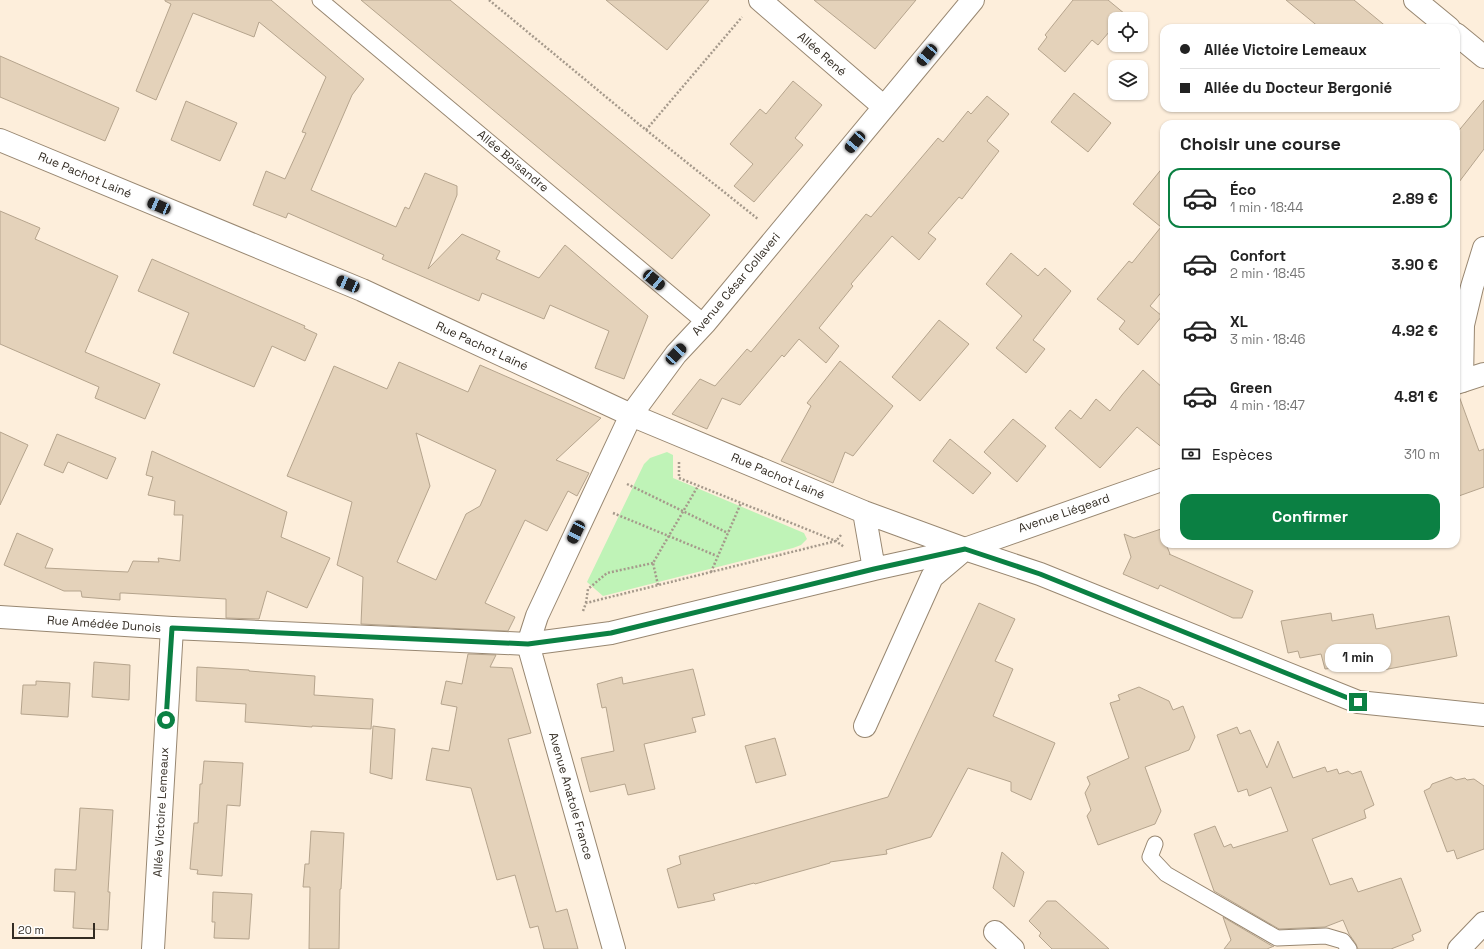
<!DOCTYPE html>
<html lang="fr">
<meta charset="utf-8">
<style>
body{margin:0;font-family:"Space Grotesk",sans-serif;background:#f2f2f2;color:#222;height:100vh;display:flex;flex-direction:column;font-size:15px;white-space:nowrap}
*{box-sizing:border-box;margin:0}
p{font-size:13px;color:#767676}
.icon{flex:none;width:22px;height:22px;fill:none;stroke:currentColor;stroke-width:2;stroke-linecap:round;stroke-linejoin:round}
.map{position:relative;flex:1;overflow:hidden}
.sheet{position:absolute;left:1160px;top:120px;width:300px;height:428px;display:flex;flex-direction:column;background:#fff;border-radius:12px;box-shadow:0 1px 3px #0004}
.sheet>*{flex:none}
.top-card{position:absolute;left:1160px;top:24px;width:300px;height:88px;border-radius:12px;box-shadow:0 1px 3px #0004;display:grid;align-content:center;height:88px;padding:0 20px;background:#fff}
.controls{position:absolute;left:1108px;top:12px;display:grid;gap:8px}
.controls a{display:grid;place-items:center;width:40px;height:40px;border-radius:8px;background:#fff;box-shadow:0 1px 3px #0004;font-size:20px}
.scale{position:absolute;left:12px;bottom:10px;width:83px;box-sizing:border-box;padding-left:4px;border:2px solid #332c23;border-top:0;font-size:11px;line-height:14px;white-space:nowrap;color:#332c23;-webkit-text-stroke:3px #fff;paint-order:stroke}
.end{position:absolute;width:18px;height:18px;margin:-9px;border:5px solid #0b8043;background:#fff;box-shadow:0 0 0 2px #fff}
.from{border-radius:50%}
.bubble{position:absolute;height:28px;border-radius:12px;background:#fff;box-shadow:0 1px 3px #0004;font-size:13px;font-weight:700;line-height:28px;text-align:center}
.car{position:absolute;width:12px;height:24px;margin:-12px -6px;border-radius:5px;box-shadow:0 0 3px 1px #0007;background:linear-gradient(#222 24%,#8ab4d8 0 40%,#222 0 76%,#8ab4d8 0 86%,#222 0)}
.top-card b{display:flex;align-items:center;gap:14px;height:38px;font-size:15px}
.top-card b+b{border-top:1px solid #e0e0e0}
.top-card i{width:10px;height:10px;background:#222}
ul{padding:0;list-style:none}
li{display:flex;align-items:center;gap:12px;height:60px;margin:0 8px 6px;padding:0 12px;border:2px solid transparent;border-radius:12px}
li div{flex:1}
li b{display:block;font-size:15px}
li em{font-style:normal;font-weight:700}
li.selected{border-color:#0b8043}
li>.icon{width:36px;height:36px;stroke-width:1.5}
h2{padding:0 20px;font-size:18px;line-height:48px}
.pay{display:flex;align-items:center;gap:10px;height:44px;padding:0 20px;font-size:15px}
.pay p{margin-inline-start:auto}
.action{display:flex;gap:8px;margin-top:auto;padding:8px 20px}
.action a{flex:1;height:46px;border-radius:12px;background:#0b8043;color:#fff;font-size:16px;font-weight:700;line-height:46px;text-align:center}
.map>svg:first-child{display:block}
.green{fill:#bff3b7}
.building{fill:#e4d2ba;stroke:#b5a48d;fill-rule:evenodd}
.lines{fill:none;stroke-linecap:round;stroke-linejoin:round}
.service-casing{stroke:#988771;stroke-width:17}
.minor-casing{stroke:#988771;stroke-width:24}
.tertiary-casing{stroke:#988771;stroke-width:24}
.path{stroke:#a5998b;stroke-width:2.5;stroke-dasharray:2 2;stroke-linecap:butt}
.service{stroke:#fff;stroke-width:15}
.minor{stroke:#fff;stroke-width:22}
.tertiary{stroke:#fff;stroke-width:22}
.route{stroke:#0b8043;stroke-width:5}
.labels{text-anchor:middle;stroke-width:3;stroke-linejoin:round;paint-order:stroke}
.street-label{font-size:12px;fill:#332c23;stroke:#fff}
</style>
<div class="map">
<svg width="1484" height="949" viewBox="0 0 1484 949">
<rect width="100%" height="100%" fill="#fdeedb"/>
<path class="green" d="M667,452L673,455V478L804,533L807,539L801,545L793,548L603,596L587,582L644,464L650,458Z"/>
<path class="building" d="M165,0H271L364,79L352,95L311,190L396,227L405,207L409,209L425,173L457,186V195L428,269L462,234L500,251L496,259L539,278L565,245L648,316L624,379L595,368L609,331L550,305L544,319L482,293L479,301L382,259L384,255L288,213L286,218L253,205L266,171L285,179L306,133L302,132L326,77L259,22L254,37L193,13L156,100L136,91L171,4L165,1Z
M361,0H450L710,215L672,259Z
M606,0H709L667,50Z
M814,0H916L875,49Z
M1073,0H1108L1125,14L1121,19H1115V25L1098,45L1092,40L1065,72L1038,49L1047,37L1045,35Z
M1286,0H1354L1388,28H1320Z
M0,56L119,108L105,141L0,97Z
M793,81L822,105L795,138L803,145L754,202L734,186L753,164L730,144L760,109L766,114Z
M1074,93L1111,123L1088,152L1051,122Z
M987,96L1009,114L987,141L999,151L962,199L959,197L928,233L936,239L919,260L892,236L851,284L853,286L819,328L839,346L826,363L799,339L784,357L782,355L740,405L722,398L707,429L672,414L700,379L715,386L747,349L751,352L866,214L871,217L938,138L943,142L968,111L971,114Z
M1484,100V149L1456,186V134Z
M186,101L237,123L220,161L171,140Z
M1164,166V289L1150,306L1162,316L1138,345L1119,329L1125,321L1097,299L1129,261L1132,263L1161,227L1133,204Z
M0,211L40,228L35,239L118,276L85,352L160,384L145,419L95,398L99,387L0,344Z
M1011,253L1038,276L1045,268L1071,291L1033,340L1045,349L1026,373L996,348L1022,316L986,284Z
M152,259L305,326L304,328L317,334L305,361L272,346L254,387L173,353L189,313L138,291Z
M939,320L969,344L920,401L892,377Z
M840,361L893,406L853,456L845,452L833,483L781,461L811,406L807,403Z
M399,362L468,392L480,365L601,418L556,460L589,473L577,496L568,491L547,531L525,520L485,603L515,617L508,631L361,624L363,577L337,565L352,502L287,476L334,366L387,389ZM416,433L496,470L480,506L466,514L436,580L397,562L430,486Z
M1143,370L1164,389V449L1137,427L1100,468L1055,428L1070,410L1081,419L1096,399L1110,411L1122,395Z
M1459,396L1479,451L1484,449V487L1456,497V397Z
M1013,419L1046,446L1017,482L984,452Z
M0,432L28,445L0,505Z
M57,434L116,458L107,479L68,462L63,473L44,465Z
M950,439L991,473L973,494L933,461Z
M152,451L287,512L281,537L330,558L307,608L267,591L259,619L226,618V599L124,593H120V600L82,597L81,591H64L4,565L17,533L53,549L45,568L128,572L133,561L159,562L158,558L180,561L183,515H174L175,501L148,495L153,477L146,475Z
M1161,529L1164,537V544H1166L1170,554H1169L1253,591L1242,618H1233L1160,585L1158,589L1123,574L1131,557L1124,534L1134,538Z
M979,603L1015,619L995,661L1013,669L993,716L1055,743L1031,800L1011,791V782L968,768L931,837L886,850L887,854L830,862V863L755,884L754,883L713,894L715,900L678,908L667,869L681,864L679,856L888,797Z
M1331,613L1332,621L1373,614L1376,629L1449,616L1457,656L1383,670L1382,662L1325,669L1321,654L1300,658L1298,651L1288,653L1281,621Z
M468,654L496,655L490,667L512,668L531,733L508,739L556,912L567,909L578,949H544L538,926L530,928L515,875L497,880L471,788L426,780L432,748L449,751L457,707L441,704L446,681L462,684Z
M94,662L130,665L129,700L92,697Z
M197,667L249,670V671L315,676L314,695L373,699L371,729L312,726V727L245,722L246,704L196,701Z
M693,669L705,715L692,718L696,732L644,744L655,789L628,795L625,784L590,792L581,758L614,751L606,707L602,708L597,684L622,677L623,684Z
M36,681L70,683L68,717L21,714L23,685H36Z
M1139,687L1169,701L1173,710L1183,706L1195,737L1189,750L1145,767L1161,811L1155,824L1098,845L1087,816L1091,810L1085,793L1090,784L1087,777L1129,758L1110,703L1120,700L1118,695Z
M373,726L395,729L392,779L370,773Z
M1237,727L1240,734L1250,730L1267,768L1278,741L1293,778L1325,767L1327,772L1337,769L1339,774L1348,771L1352,774L1361,771L1374,805L1364,810L1366,818L1312,839L1330,885L1352,878L1358,892L1401,878L1421,931L1412,935L1414,940L1391,949H1358L1356,944L1349,934L1343,920L1325,927L1279,929L1214,891L1194,834L1215,826L1224,847L1231,844L1233,848L1288,831L1271,787L1249,796L1247,789L1238,792L1217,735Z
M775,738L786,775L756,783L745,746Z
M204,761L243,763L240,806L227,805L222,876L197,874L198,870L190,869L194,823H198L200,784H202Z
M1451,777L1456,780L1465,778L1467,780L1474,779L1484,786V849L1457,859L1454,850L1447,852L1424,791L1430,788L1432,784Z
M80,808L113,810L108,892H110L108,930L73,928L75,892L54,891L55,869L76,870Z
M311,831L344,833L341,889H340L339,949H309L310,887H303L305,864H309Z
M1002,852L1024,872L1014,907L993,888Z
M213,892L252,894L249,939L214,938L215,922H212Z
M1047,901H1056L1109,949H1052L1039,936L1041,933L1029,921Z
M1223,917L1272,946H1274L1267,949H1224L1231,940Z"/>
<g class="lines">
<defs>
<path id="service" d="M320,0L705,323
M1155,844L1150,857L1166,874L1277,938L1326,936L1343,941L1349,949"/>
<path id="minor" d="M760,0L884,107
M1415,0L1449,28
M1456,34L1484,57
M1462,381L1463,325L1472,287L1484,248
M865,726L932,577L965,549L1040,574L1358,702L1484,715
M995,932L1013,949
M153,949L172,628
M614,949L528,644L537,616L631,415L676,354L705,323L973,0
M1459,949L1484,923"/>
<path id="tertiary" d="M0,140L362,290L631,415L864,512L965,549
M1456,383L1484,374
M864,512L874,569
M0,617L172,628L528,644L611,633L874,569L965,549L1164,479"/>
</defs>
<use href="#service" class="service-casing"/>
<use href="#minor" class="minor-casing"/>
<use href="#tertiary" class="tertiary-casing"/>
<path class="path" d="M489,0L646,130L758,219
M646,130L742,17
M679,462V478L836,541L844,547
M627,484L728,533
M613,513L717,556
M711,572L741,503
M658,585L653,563L698,486
M586,603L588,589L607,573L653,563
M583,611L586,603L836,541L841,535"/>
<use href="#service" class="service"/>
<use href="#minor" class="minor"/>
<use href="#tertiary" class="tertiary"/>
</g>
<g class="lines">
<path class="route" d="M166,720L172,628L528,644L611,633L874,569L965,549L1040,574L1358,702"/>
</g>
<g class="labels">
<g class="street-label">
<text transform="translate(822 54) rotate(41)" y="4">Allée René</text>
<text transform="translate(513 161) rotate(40)" y="4">Allée Boisandre</text>
<text transform="translate(85 175) rotate(23)" y="4">Rue Pachot Lainé</text>
<text transform="translate(736 284) rotate(-50)" y="4">Avenue César Collaveri</text>
<text transform="translate(482 346) rotate(25)" y="4">Rue Pachot Lainé</text>
<text transform="translate(778 476) rotate(23)" y="4">Rue Pachot Lainé</text>
<text transform="translate(1064 513) rotate(-19)" y="4">Avenue Liégeard</text>
<text transform="translate(104 624) rotate(4)" y="4">Rue Amédée Dunois</text>
<text transform="translate(571 796) rotate(74)" y="4">Avenue Anatole France</text>
<text transform="translate(161 812) rotate(-87)" y="4">Allée Victoire Lemeaux</text>
</g>
</g>
</svg>
<div class="controls">
<a><svg class="icon" aria-label="locate" viewBox="0 0 24 24"><circle cx="12" cy="12" r="6"/><path d="M12 2v4M12 18v4M2 12h4M18 12h4"/></svg></a>
<a><svg class="icon" aria-label="layers" viewBox="0 0 24 24"><path d="M12 4l9 5-9 5-9-5zM3 14l9 5 9-5"/></svg></a>
</div>
<div class="scale">20 m</div>
<i class="end from" style="left:166px;top:720px"></i>
<i class="end" style="left:1358px;top:702px"></i>
<div class="bubble" style="left:1325px;top:644px;width:66px">1 min</div>
<i class="car" style="left:927px;top:55px;rotate:220deg"></i>
<i class="car" style="left:855px;top:142px;rotate:220deg"></i>
<i class="car" style="left:159px;top:206px;rotate:293deg"></i>
<i class="car" style="left:654px;top:280px;rotate:130deg"></i>
<i class="car" style="left:348px;top:284px;rotate:293deg"></i>
<i class="car" style="left:676px;top:354px;rotate:43deg"></i>
<i class="car" style="left:576px;top:532px;rotate:206deg"></i>
<div class="top-card">
<b><i class="from"></i>Allée Victoire Lemeaux</b>
<b><i></i>Allée du Docteur Bergonié</b>
</div>
<section class="sheet">
<h2>Choisir une course</h2>
<ul>
<li class="selected"><svg class="icon" aria-label="car" viewBox="0 0 24 24"><path d="M5 17H2v-5l4-1 3-4h7l3 4 3 1v5h-3M9 17h6M6 11h13"/><circle cx="7" cy="17" r="2"/><circle cx="17" cy="17" r="2"/></svg><div><b>Éco</b><p>1 min · 18:44</p></div><em>2.89 €</em></li>
<li><svg class="icon" aria-label="car" viewBox="0 0 24 24"><path d="M5 17H2v-5l4-1 3-4h7l3 4 3 1v5h-3M9 17h6M6 11h13"/><circle cx="7" cy="17" r="2"/><circle cx="17" cy="17" r="2"/></svg><div><b>Confort</b><p>2 min · 18:45</p></div><em>3.90 €</em></li>
<li><svg class="icon" aria-label="car" viewBox="0 0 24 24"><path d="M5 17H2v-5l4-1 3-4h7l3 4 3 1v5h-3M9 17h6M6 11h13"/><circle cx="7" cy="17" r="2"/><circle cx="17" cy="17" r="2"/></svg><div><b>XL</b><p>3 min · 18:46</p></div><em>4.92 €</em></li>
<li><svg class="icon" aria-label="car" viewBox="0 0 24 24"><path d="M5 17H2v-5l4-1 3-4h7l3 4 3 1v5h-3M9 17h6M6 11h13"/><circle cx="7" cy="17" r="2"/><circle cx="17" cy="17" r="2"/></svg><div><b>Green</b><p>4 min · 18:47</p></div><em>4.81 €</em></li>
</ul>
<div class="pay"><svg class="icon" aria-label="cash" viewBox="0 0 24 24"><path d="M3 7h18v10H3z"/><circle cx="12" cy="12" r="2"/></svg>Espèces<p>310 m</p></div>
<div class="action"><a>Confirmer</a></div>
</section>
</div>
